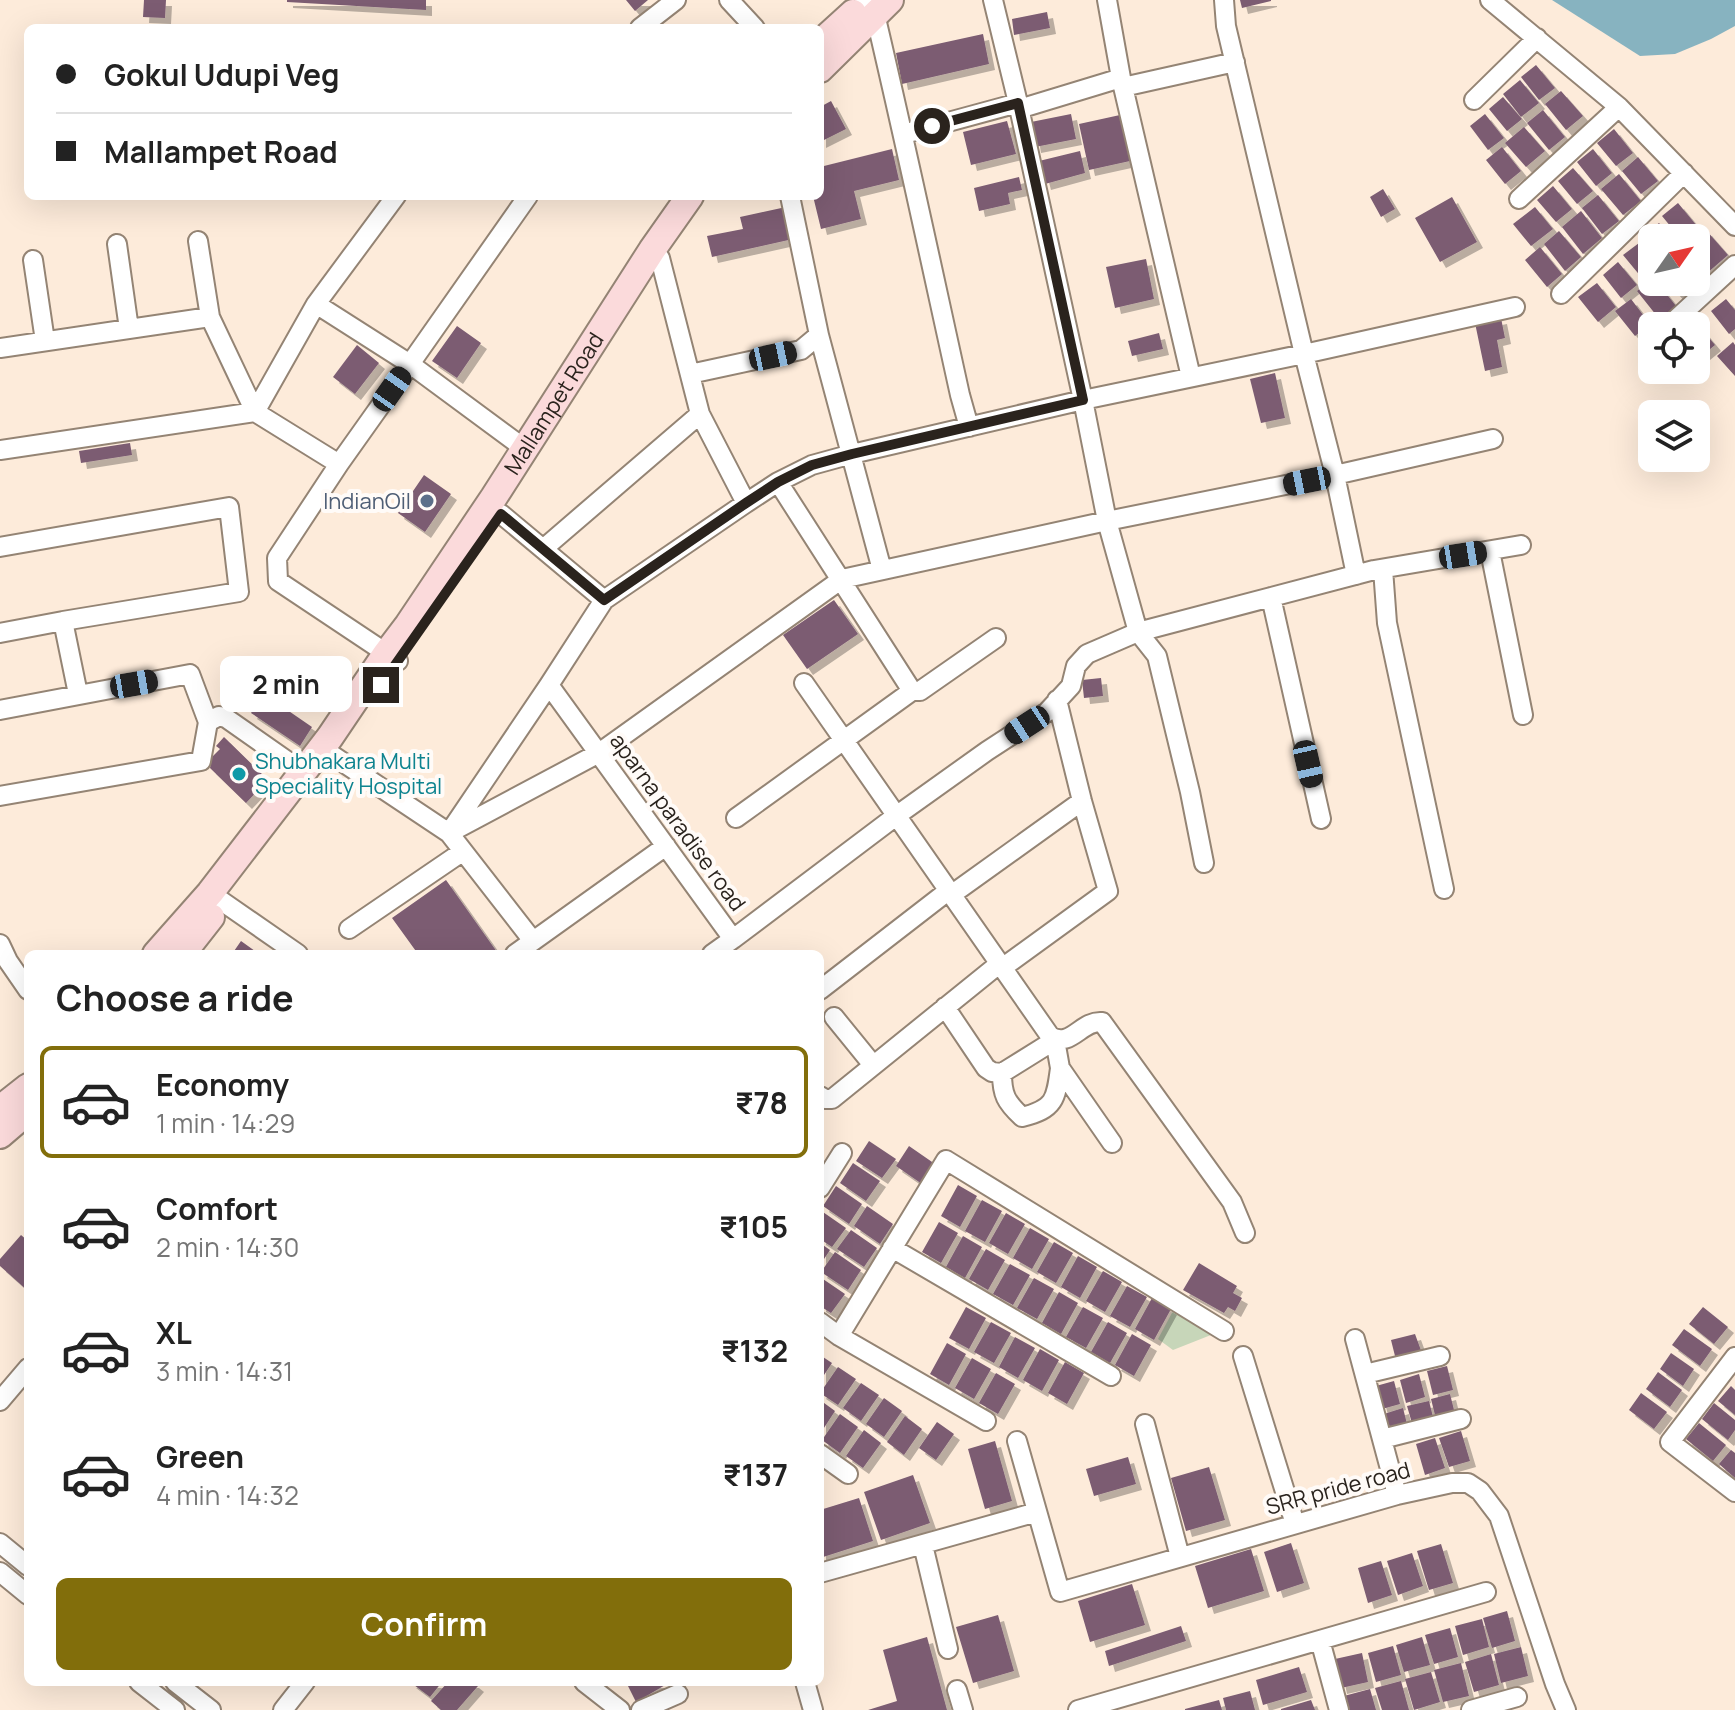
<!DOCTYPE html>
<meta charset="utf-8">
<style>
body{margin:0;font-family:Manrope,sans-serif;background:#f2f2f2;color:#222;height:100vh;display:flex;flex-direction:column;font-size:30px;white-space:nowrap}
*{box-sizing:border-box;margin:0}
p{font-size:26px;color:#767676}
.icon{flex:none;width:44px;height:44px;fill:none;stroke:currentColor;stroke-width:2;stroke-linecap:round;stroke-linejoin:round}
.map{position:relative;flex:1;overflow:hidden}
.sheet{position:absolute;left:24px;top:950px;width:800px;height:736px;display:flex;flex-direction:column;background:#fff;border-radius:12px;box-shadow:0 8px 32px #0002}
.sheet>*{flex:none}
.hud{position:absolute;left:24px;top:24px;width:800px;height:176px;border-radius:12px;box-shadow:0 8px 32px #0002;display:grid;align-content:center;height:176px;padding:0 32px;background:#fff}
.needle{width:52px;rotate:56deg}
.controls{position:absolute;left:1638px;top:224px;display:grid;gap:16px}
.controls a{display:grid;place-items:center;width:72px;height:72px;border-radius:12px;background:#fff;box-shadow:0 8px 32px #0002;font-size:40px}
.end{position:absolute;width:36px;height:36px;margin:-18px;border:10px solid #2a231d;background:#fff;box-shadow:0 0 0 4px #fff}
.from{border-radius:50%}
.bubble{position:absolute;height:56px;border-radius:12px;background:#fff;box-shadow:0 8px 32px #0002;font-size:26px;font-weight:700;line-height:56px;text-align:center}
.car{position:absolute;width:24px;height:48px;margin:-24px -12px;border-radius:10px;box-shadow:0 0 6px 2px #0007;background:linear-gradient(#222 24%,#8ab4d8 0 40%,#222 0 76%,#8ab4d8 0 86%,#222 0)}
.hud b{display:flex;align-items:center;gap:28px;height:76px;font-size:30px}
.hud b+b{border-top:2px solid #e0e0e0}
.hud i{width:20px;height:20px;background:#222}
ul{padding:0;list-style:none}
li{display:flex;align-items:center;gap:24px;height:112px;margin:0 16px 12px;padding:0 16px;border:4px solid transparent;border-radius:12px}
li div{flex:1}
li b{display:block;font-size:30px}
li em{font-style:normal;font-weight:700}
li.current{border-color:#826e0b}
li>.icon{width:72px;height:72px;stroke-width:1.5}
h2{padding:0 32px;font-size:36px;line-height:96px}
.primary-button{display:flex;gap:16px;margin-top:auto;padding:16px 32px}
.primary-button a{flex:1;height:92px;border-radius:12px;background:#826e0b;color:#fff;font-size:32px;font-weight:700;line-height:92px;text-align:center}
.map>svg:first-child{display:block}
.green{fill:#c7d6b9}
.water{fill:#87b3c0}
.building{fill:#7b5c72;filter:url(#shadow)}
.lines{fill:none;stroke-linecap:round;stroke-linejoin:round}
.street-casing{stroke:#948474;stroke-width:22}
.secondary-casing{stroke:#948474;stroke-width:30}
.street{stroke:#fff;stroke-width:18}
.secondary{stroke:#fbdadb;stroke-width:26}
.route{stroke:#2a231d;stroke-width:10}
.service-dot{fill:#5c6f8a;stroke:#fffbf8;stroke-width:3}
.culture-dot{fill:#0f9aa8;stroke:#fffbf8;stroke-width:3}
.labels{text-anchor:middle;stroke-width:8;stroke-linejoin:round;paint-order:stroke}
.street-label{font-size:22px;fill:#2a231d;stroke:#fffbf8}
.service-label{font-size:22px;fill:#4e5e75;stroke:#fffbf8;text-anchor:end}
.culture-label{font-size:22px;fill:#0d838f;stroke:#fffbf8;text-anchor:start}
</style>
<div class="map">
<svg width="1735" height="1710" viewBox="0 0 1735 1710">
<defs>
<filter id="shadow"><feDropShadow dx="6" dy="6" stdDeviation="0" flood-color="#0004"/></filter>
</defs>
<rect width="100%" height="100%" fill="#fdebda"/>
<path class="green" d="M1173,1311L1216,1333L1173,1350L1158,1339Z"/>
<path class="water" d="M1552,0H1735V26L1711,39L1675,54L1640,56Z"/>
<path class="building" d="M144,0H166L165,18L143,17Z
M287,0H426V10L287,2Z
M626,0H648L635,11Z
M1240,0H1271V1L1242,8Z
M1047,12L1050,28L1014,35L1012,19Z
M983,34L989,64L902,84L896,53Z
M1536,65L1555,88L1539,100L1521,77Z
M1520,80L1539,103L1521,117L1503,94Z
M1561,91L1583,116L1566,130L1545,104Z
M1503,97L1522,119L1507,131L1489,109Z
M831,101L846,129L820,142V107Z
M1543,110L1565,137L1549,150L1527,123Z
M1071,114L1076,139L1035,147L1031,122Z
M1485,114L1504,138L1488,150L1470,126Z
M1120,115L1130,161L1089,170L1079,124Z
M1007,121L1016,154L971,165L963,132Z
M1524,127L1545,151L1526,167L1505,143Z
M1614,129L1633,153L1616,166L1597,143Z
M1502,147L1521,171L1505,184L1486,160Z
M892,149L899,180L854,191L861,219L821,229L813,196H820V167Z
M1593,149L1612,173L1596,186L1577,162Z
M1080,151L1085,173L1045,184L1039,161Z
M1638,157L1658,181L1641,194L1622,171Z
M1573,168L1593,191L1577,204L1558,181Z
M1619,174L1641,201L1623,215L1601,189Z
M1019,177L1022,190L1008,193L1010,204L979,211L974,188Z
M1553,186L1572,209L1556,222L1537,200Z
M1383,189L1395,209L1381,217L1370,197Z
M1598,195L1619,221L1602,234L1582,208Z
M1452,197L1477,242L1440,262L1415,218Z
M1678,203L1697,226L1683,238H1680L1662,216Z
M786,207L793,239L712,257L707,236L743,229L740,217Z
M1535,207L1553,229L1531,246L1513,224Z
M1581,211L1602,238L1583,254L1562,227Z
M1659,223L1672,238H1652V247L1643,236Z
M1706,230L1728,255L1706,274L1696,262V238Z
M1559,231L1581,257L1565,271L1544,244Z
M1639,243L1652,259V270L1642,278L1623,255Z
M1540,247L1562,274L1547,287L1525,260Z
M1146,259L1154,299L1115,308L1106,267Z
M1618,262L1637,285L1621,298L1603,275Z
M1652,279V282H1657L1676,306L1660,320L1637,291Z
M1667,282H1696L1679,296Z
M1597,283L1616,307L1598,322L1578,297Z
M1631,299L1650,324L1635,336L1615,311Z
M1726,299L1735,310V329L1729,334L1711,311Z
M1501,318L1505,338L1497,340L1502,367L1485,371L1475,323Z
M1696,322L1715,345L1698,359L1696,356Z
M457,326L481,343L457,378L432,361Z
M1159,333L1163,349L1132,356L1128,341Z
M1733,342L1735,345V376L1717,356Z
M357,345L379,363L355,394L333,377Z
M1275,373L1285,418L1261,423L1250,379Z
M130,443L132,455L81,463L79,451Z
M424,475L451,494L425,532L398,513Z
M834,600L858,634L807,669L783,635Z
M1101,678L1103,696L1084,698L1082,680Z
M264,694L312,727L300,746L251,713Z
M224,737L268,780L246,803L210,768L212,757L220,749L216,746Z
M446,880L497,952L494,954H418L392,918Z
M241,941L259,954H232Z
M869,1141L896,1159L882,1178L856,1161Z
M909,1146L935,1164L922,1184L896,1166Z
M853,1163L880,1181L866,1201L840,1183Z
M958,1185L977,1196L960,1227L941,1216Z
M836,1186L862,1204L849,1224L823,1206Z
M982,1200L1002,1211L985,1242L965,1231Z
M867,1206L893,1224L880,1244L854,1226Z
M820,1210L846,1228L832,1247L820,1239Z
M1006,1213L1025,1224L1008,1254L989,1243Z
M939,1222L958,1233L941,1263L922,1252Z
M1030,1228L1049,1239L1032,1269L1013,1258Z
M851,1230L877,1248L864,1267L837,1249Z
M21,1235L28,1241V1291L0,1266V1259Z
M963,1236L982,1247L965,1278L946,1267Z
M1054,1242L1073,1253L1056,1283L1037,1272Z
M820,1243L830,1250L820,1265Z
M986,1249L1005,1260L988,1290L969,1279Z
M835,1252L861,1270L848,1290L821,1272Z
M1078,1256L1097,1267L1080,1298L1061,1287Z
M1199,1263L1237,1286L1233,1293L1242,1298L1235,1311L1228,1307L1224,1313L1183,1290Z
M1010,1264L1030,1275L1013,1305L993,1294Z
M1103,1271L1122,1282L1105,1312L1086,1301Z
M820,1277L845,1294L831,1313L820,1306Z
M1034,1278L1054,1289L1037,1319L1017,1308Z
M1127,1286L1147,1297L1130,1327L1110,1316Z
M1059,1292L1078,1303L1061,1334L1042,1323Z
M1152,1298L1171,1309L1154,1340L1135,1329Z
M966,1307L986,1318L969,1349L949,1338Z
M1083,1307L1103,1318L1086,1348L1066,1337Z
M1703,1307L1728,1327L1714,1344L1689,1324Z
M991,1322L1011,1333L994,1363L974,1352Z
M1108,1322L1127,1333L1110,1363L1091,1352Z
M1684,1329L1712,1349L1700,1366L1672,1345Z
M1132,1334L1151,1345L1134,1376L1115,1365Z
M1415,1334L1423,1356L1397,1364L1391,1340Z
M1015,1337L1035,1348L1018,1378L999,1367Z
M947,1343L966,1354L949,1385L930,1374Z
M1040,1349L1059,1360L1042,1391L1023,1380Z
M1671,1353L1694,1369L1683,1386L1660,1369Z
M820,1355L832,1363L820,1381Z
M972,1358L991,1369L974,1399L955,1388Z
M1065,1362L1084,1373L1067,1404L1048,1393Z
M1447,1366L1453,1390L1433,1395L1427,1371Z
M838,1367L856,1379L838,1405L820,1393Z
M1658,1372L1682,1390L1670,1407L1646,1389Z
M996,1373L1015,1384L998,1414L979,1403Z
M1419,1374L1425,1397L1406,1403L1400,1380Z
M1394,1381L1400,1404L1382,1409L1376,1386Z
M861,1383L879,1395L861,1421L843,1408Z
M1731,1386L1735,1390V1415L1718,1401Z
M1641,1393L1667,1412L1654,1429L1629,1410Z
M1450,1394L1456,1418L1437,1423L1431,1399Z
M884,1398L902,1411L884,1437L866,1424Z
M820,1400L835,1411L820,1434Z
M1429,1401L1435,1425L1414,1430L1407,1406Z
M1714,1403L1735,1420V1430L1728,1440L1702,1419Z
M1403,1408L1408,1428L1389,1433L1384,1414Z
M840,1414L858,1427L840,1453L822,1440Z
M905,1416L922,1429L904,1455L887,1442Z
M937,1422L954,1434L936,1460L919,1448Z
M1699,1423L1726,1445L1713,1461L1686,1439Z
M864,1430L881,1443L863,1468L846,1456Z
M1461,1431L1470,1461L1449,1467L1439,1438Z
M1435,1438L1445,1468L1425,1475L1416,1444Z
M995,1441L1012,1501L985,1509L968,1449Z
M1731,1450L1735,1453V1478L1719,1464Z
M1128,1457L1136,1484L1094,1496L1086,1469Z
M1209,1467L1225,1520L1186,1531L1171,1478Z
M913,1475L930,1523L881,1540L864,1492Z
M859,1498L873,1541L820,1558V1510Z
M1291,1543L1304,1583L1277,1592L1264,1552Z
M1441,1544L1453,1583L1429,1590L1417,1551Z
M1251,1549L1264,1591L1208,1608L1195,1566Z
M1412,1553L1423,1586L1398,1595L1387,1561Z
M1381,1561L1392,1595L1368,1603L1358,1568Z
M1132,1584L1145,1625L1090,1642L1078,1601Z
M1507,1611L1515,1641L1492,1648L1483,1618Z
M998,1615L1014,1671L973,1683L956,1627Z
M1482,1619L1489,1647L1463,1655L1455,1626Z
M1181,1626L1186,1641L1109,1666L1105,1651Z
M1450,1628L1458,1657L1434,1664L1425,1635Z
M927,1637L947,1710H868L897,1701L883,1650Z
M1422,1637L1430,1665L1404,1672L1396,1645Z
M1393,1646L1401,1675L1376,1682L1368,1653Z
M1521,1647L1528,1676L1501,1683L1494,1654Z
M1362,1653L1368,1682L1341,1688L1335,1659Z
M1491,1654L1499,1685L1474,1692L1465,1662Z
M1461,1663L1469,1696L1443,1702L1434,1670Z
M1299,1667L1307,1692L1263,1705L1256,1680Z
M1431,1672L1440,1702L1414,1710L1405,1679Z
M1401,1681L1409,1710H1382L1375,1688Z
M410,1682H442L430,1697Z
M448,1682H473L478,1686L457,1710H441L431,1701Z
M626,1682H666L667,1684L636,1702Z
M1370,1689L1376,1710H1349L1344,1696Z
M1250,1691L1255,1710H1226L1223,1698Z
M1219,1700L1222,1710H1185V1709Z
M1311,1700L1315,1710H1281V1709Z"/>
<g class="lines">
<defs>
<path id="street" d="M729,0L755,28
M993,0L1018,103L1083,400L1107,521L1138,632L1157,656L1190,792L1204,863
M1107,0L1121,78L1191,377
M1224,0L1226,26L1304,354L1515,307
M1490,0L1619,107L1735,226
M864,2L875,14C905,141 932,268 960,395L969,427
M640,28L676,0
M1123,87L1235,62
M1474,100L1537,38
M1019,109L1121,78
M904,134L1018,103
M1519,199L1619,107
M117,244L129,329
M652,250L660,258L700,414L746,503L778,482L912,691H920L996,638
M33,260L45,341
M1561,294L1684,173
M316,304L396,196
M210,317L255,412L339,464
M1673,322L1735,265
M819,335L882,570
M0,348L210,317L198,241
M690,374L801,350L819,335L790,196
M525,449L410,364L528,196
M0,450L255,412L316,304L410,364L339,464L277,558L278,581L398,661
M778,482L812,465L852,454L1083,400L1304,354L1335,475L1493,439
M501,514L604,600
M0,547L229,507L239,592L63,621
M543,549L700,414
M1490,551L1523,715
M1383,569L1387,623L1444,889
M1271,597L1321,819
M0,633L63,621L78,694
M804,683L1050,1036C1071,1049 1081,1020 1102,1022L1232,1202L1245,1233
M549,685L733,939L896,816L987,751L1047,712L1071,686L1076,666L1087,654L1138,632L1374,570L1521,545
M0,710L190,674L208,722
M332,755L449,833L549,685L604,600L746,503
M0,796L201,761L208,722L219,716L226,718L303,772
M736,818L912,691
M210,893L298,954
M951,895L1082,801
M349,929L462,852
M533,941L449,833L599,753L842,579L1107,521L1335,475L1356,575
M0,944L8,961L28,990
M515,954L666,846
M712,954L733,939
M1002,968L1108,891L1082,801L1057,700
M820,990L948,891
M945,1007L986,1068L992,1072L1002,1073L1055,1040L1060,1068L1112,1143
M834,1017L873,1065
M1002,1073C1002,1095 1006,1102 1022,1117C1055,1109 1056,1099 1060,1068
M820,1096L825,1099H832L999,964
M820,1188L842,1153
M892,1248L1111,1376
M820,1322L839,1336L986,1421
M839,1336L946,1160L1224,1331
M1355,1339L1397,1495
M1243,1356L1295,1524
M1735,1357L1670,1442L1735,1492
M1365,1374L1440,1356
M0,1401L28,1368
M1145,1424L1180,1557
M1382,1439L1461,1419
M1017,1441L1060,1592L1397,1495L1452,1483H1468L1480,1491L1499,1516L1555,1684L1566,1710
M820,1454L848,1474
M0,1543L28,1566
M923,1545L948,1649
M0,1572L28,1595
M820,1573L1037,1512
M1320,1640L1339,1710
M139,1682L175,1710
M175,1682L211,1710
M584,1682L620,1710
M805,1682L813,1710
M957,1690L963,1710
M283,1710L305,1682
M641,1710L678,1694
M1078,1710L1486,1592
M1471,1710L1517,1697"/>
<g id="secondary">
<path d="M820,43L853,13"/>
<path d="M820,69L890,0"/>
<path id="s1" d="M156,954L210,893L330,737L386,654L408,625L494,497L652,250L690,196"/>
<path d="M182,954L211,917"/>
<path d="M0,1109L28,1087"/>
<path d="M0,1135L28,1111"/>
</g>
</defs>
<use href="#street" class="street-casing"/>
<use href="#secondary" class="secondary-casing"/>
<use href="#street" class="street"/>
<use href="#secondary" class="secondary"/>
</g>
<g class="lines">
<path class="route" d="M381,685L501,514L604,600L746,503L778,482L812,465L852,454L1083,400L1018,103L932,126"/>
</g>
<circle class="service-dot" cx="427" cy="501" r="8"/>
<circle class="culture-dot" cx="239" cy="774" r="8"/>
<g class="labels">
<g class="street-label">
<text dy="8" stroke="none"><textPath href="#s1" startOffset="680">Mallampet Road</textPath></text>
<text transform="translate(678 822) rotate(54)" y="8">aparna paradise road</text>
<text transform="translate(1338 1488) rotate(-15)" y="8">SRR pride road</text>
</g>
<g class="service-label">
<text x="411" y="509">IndianOil</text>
</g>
<g class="culture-label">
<text x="255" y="769">Shubhakara Multi<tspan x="255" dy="25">Speciality Hospital</tspan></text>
</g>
</g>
</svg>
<div class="controls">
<a><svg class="needle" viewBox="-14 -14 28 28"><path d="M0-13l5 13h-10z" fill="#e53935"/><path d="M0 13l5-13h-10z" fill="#767676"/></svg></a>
<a><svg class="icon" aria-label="locate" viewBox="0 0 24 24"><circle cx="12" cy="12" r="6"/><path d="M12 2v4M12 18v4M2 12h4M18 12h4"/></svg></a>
<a><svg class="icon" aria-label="layers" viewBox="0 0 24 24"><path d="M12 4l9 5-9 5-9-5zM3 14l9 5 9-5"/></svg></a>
</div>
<i class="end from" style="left:932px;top:126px"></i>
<i class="end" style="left:381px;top:685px"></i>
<div class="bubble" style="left:220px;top:656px;width:132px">2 min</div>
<i class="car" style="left:773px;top:356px;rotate:78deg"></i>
<i class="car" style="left:392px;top:389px;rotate:35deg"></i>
<i class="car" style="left:1307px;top:481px;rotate:259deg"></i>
<i class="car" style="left:1463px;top:555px;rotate:81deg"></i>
<i class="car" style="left:134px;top:684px;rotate:80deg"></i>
<i class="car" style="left:1027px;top:725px;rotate:237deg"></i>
<i class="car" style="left:1308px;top:764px;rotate:167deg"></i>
<div class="hud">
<b><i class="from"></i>Gokul Udupi Veg</b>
<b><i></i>Mallampet Road</b>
</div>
<section class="sheet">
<h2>Choose a ride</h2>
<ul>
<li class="current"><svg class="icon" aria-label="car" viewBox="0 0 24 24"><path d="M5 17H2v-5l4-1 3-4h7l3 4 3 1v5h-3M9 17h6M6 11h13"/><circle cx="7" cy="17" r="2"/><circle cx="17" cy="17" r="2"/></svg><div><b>Economy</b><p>1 min · 14:29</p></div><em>₹78</em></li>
<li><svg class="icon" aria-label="car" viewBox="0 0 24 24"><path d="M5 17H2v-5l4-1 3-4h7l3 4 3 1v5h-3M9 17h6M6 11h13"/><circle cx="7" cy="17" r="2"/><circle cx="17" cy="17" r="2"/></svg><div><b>Comfort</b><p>2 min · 14:30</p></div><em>₹105</em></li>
<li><svg class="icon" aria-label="car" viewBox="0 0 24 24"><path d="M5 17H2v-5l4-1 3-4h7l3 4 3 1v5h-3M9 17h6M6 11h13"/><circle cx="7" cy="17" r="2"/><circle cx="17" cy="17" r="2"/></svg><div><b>XL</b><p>3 min · 14:31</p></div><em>₹132</em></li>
<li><svg class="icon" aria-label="car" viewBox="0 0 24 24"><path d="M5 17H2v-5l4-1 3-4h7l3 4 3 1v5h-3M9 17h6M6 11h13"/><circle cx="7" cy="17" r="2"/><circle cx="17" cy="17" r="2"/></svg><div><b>Green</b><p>4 min · 14:32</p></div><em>₹137</em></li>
</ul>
<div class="primary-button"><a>Confirm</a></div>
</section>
</div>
